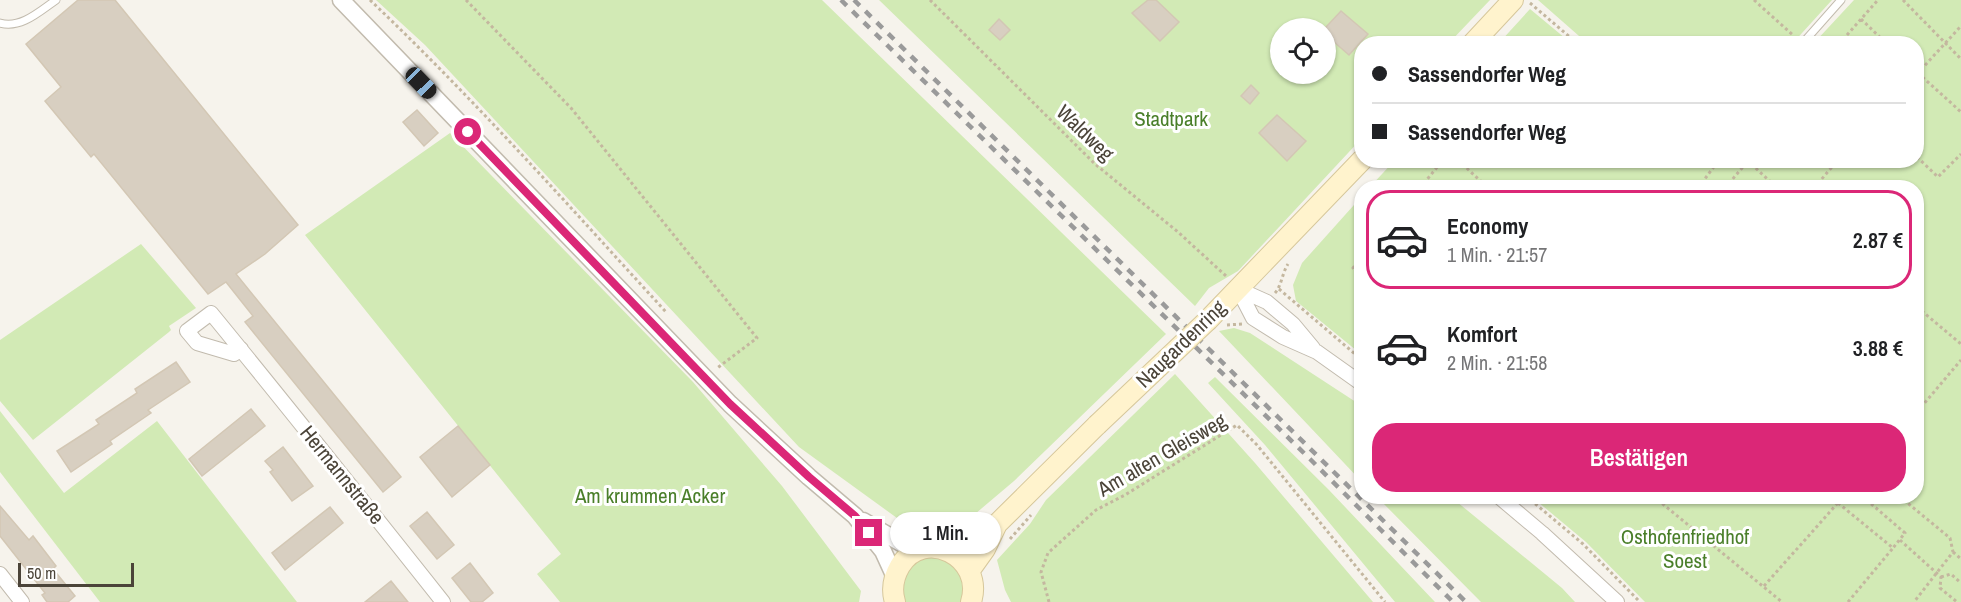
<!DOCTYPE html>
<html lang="de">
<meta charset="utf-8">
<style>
body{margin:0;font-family:"Archivo Narrow",sans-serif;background:#f2f2f2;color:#202124;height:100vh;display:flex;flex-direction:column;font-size:22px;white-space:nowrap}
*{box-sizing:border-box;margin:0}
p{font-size:20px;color:#757577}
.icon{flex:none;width:33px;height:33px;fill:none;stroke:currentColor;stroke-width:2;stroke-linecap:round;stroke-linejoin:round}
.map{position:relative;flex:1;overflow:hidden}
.panel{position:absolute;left:1354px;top:180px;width:570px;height:324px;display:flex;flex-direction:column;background:#fff;border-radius:24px;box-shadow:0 2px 4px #0004}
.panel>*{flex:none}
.top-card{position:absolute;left:1354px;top:36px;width:570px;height:132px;border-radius:24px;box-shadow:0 2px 4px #0004;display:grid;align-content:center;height:132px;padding:0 18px;background:#fff}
.controls{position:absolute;left:1270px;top:18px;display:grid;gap:12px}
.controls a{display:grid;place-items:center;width:66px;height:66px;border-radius:50%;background:#fff;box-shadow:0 2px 4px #0004;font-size:30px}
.scale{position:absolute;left:18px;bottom:15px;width:116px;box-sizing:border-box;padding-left:6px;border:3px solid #4b4439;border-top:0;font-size:16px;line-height:21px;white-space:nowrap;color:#4b4439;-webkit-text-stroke:4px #fff;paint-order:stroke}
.end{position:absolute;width:27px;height:27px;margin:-14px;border:8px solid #db2777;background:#fff;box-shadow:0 0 0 3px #fff}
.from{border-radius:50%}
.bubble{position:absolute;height:42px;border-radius:21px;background:#fff;box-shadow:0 2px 4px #0004;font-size:20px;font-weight:600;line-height:42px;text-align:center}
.car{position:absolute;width:18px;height:36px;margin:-18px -9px;border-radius:8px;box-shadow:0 0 4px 2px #0007;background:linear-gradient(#222 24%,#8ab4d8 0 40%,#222 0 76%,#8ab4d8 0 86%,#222 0)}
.top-card b{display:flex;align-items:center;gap:21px;height:57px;font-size:22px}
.top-card b+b{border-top:2px solid #e0e0e0}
.top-card i{width:15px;height:15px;background:#202124}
ul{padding:10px 0 0;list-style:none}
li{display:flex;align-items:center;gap:18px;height:99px;margin:0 12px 9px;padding:0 6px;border:3px solid transparent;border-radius:24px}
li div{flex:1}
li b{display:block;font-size:22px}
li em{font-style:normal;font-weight:600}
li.selected{border-color:#db2777}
li>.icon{width:54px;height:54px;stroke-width:1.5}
.button{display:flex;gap:12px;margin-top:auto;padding:12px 18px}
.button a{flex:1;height:69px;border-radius:24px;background:#db2777;color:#fff;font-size:24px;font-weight:600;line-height:69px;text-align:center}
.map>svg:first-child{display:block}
.green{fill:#d2eab5;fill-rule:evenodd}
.building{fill:#d8cfc1;stroke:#d3c7b4;stroke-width:1.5}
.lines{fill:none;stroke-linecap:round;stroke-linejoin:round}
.service-casing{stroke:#c2bbae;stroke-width:9}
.minor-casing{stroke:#c2bbae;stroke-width:16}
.tertiary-casing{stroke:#c2bbae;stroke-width:19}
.secondary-casing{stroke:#d6c79b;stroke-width:22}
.path{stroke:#c4b79f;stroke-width:3;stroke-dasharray:3 3;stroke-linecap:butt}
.service{stroke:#fff;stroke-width:7}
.minor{stroke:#fff;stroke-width:14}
.tertiary{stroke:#fff;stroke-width:16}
.secondary{stroke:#fff3cd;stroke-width:20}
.rail{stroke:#9a9a9a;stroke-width:4.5;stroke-dasharray:8 8;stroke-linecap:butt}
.secondary-bridge-casing{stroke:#d6c79b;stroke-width:22;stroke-linecap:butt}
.secondary-bridge{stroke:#fff3cd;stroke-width:20}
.route{stroke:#db2777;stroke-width:8}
.labels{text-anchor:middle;stroke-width:6;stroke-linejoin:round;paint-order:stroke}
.park-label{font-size:21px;fill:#4a7f2a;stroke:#fff}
.street-label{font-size:21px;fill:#4b4439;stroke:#fff}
</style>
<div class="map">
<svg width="1961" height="602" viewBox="0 0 1961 602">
<rect width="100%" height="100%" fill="#f6f3ec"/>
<path class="green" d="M376,0H822L1166,334L1014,481L962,525L948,528L908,526L799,447L425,45Z
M879,0H1490L1449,43L1362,44V138L1238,271L1209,288L1195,306ZM1281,28H1326V74H1281Z
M1538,0H1832L1792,44L1587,43Z
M1854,0H1961V602H1645L1586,542L1532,497L1917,496V188L1370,187L1394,161L1917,160V44L1814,43Z
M1530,9L1571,43H1499Z
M450,133L693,382L782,486L861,591L859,602H560L537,574L561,554L305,235Z
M1362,196V355L1296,301L1293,285L1302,263Z
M141,244L196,308L169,326L171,330L169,332L33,440L0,401V340Z
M1234,328L1250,333L1362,406V482L1219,331Z
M1175,374L1255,463L1373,602H1011L1005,590L997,560L1030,524L1046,500Z
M1215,377L1329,490L1435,602H1395L1265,445L1208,383Z
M0,411L64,493L157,421L297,602H100L0,472Z
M1377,497H1451L1562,588L1575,602H1481Z
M923,556L950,558L967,581L964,602H903C897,576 905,572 923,556Z"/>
<path class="building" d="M78,0H115L298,225L265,254L236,274L401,477L383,492L245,322L253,316L226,282L208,294L94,154L91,157L45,101L61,87L26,44Z
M1148,0H1156L1179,22L1160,41L1132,13Z
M1341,11L1368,34L1349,55L1326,35V27Z
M999,19L1010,30L1000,40L989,30Z
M1251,85L1259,93L1250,104L1241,96Z
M417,110L438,133L424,146L403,122Z
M1277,115L1306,141L1287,161L1259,133Z
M176,362L190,382L148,410L151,413L110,441L112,444L71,472L57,451L99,424L96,420L137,393L135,389Z
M251,409L265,426L202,476L189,459Z
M458,426L490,465L452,497L420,457Z
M283,447L313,486L292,501L270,472L273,470L265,461Z
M0,506L29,540L33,536L56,566L53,569L75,596L68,602H47L42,595L45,593L0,536Z
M330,507L343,523L285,570L272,553Z
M427,512L454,545L437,559L410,526Z
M470,563L493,593L482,602H471L452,578Z
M391,581L408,602H365Z"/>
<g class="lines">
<defs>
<path id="service" d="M0,23C21,29 40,11 56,0
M1802,44L1841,0"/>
<path id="minor" d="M1238,289L1253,318L1283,337L1317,352L1362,384
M1238,289L1267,302L1293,324L1313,348
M241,349L234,354L197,343L187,331L211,313C289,408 366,505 443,602
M1498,496L1542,533L1617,602
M0,574L22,602"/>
<path id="tertiary" d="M341,0L730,404L809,477L855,516L883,551L894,575
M863,521L915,551"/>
<path id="secondary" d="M1472,44L1513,0
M1208,320L1362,160
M945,549L997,524L1097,425
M970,570L985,549L997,524
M895,602C891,589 893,578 900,566C924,526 985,557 971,602"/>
</defs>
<use href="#service" class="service-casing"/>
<use href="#minor" class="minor-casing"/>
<use href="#tertiary" class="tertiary-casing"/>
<use href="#secondary" class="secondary-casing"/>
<path class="path" d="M370,0C474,99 569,206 666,312
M466,0L571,108L757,338L716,369
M930,0L1095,164L1178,232L1226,276
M1754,0L1794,36
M1903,0L1961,59
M1530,3L1578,44
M1861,19L1887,44
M1839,44L1878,0
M1918,73L1961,112
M1917,74L1961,26
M1355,145L1362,137
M1917,157L1938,177L1961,154
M1458,160L1488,188
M1747,160L1777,188
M1420,188L1443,160
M1671,188L1677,180
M1698,188L1719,160
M1725,188L1748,161
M1814,188L1838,160
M1362,257L1353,268L1362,276
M1279,289L1362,360
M1275,293C1282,285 1282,273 1288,264
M1917,307L1961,344
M1227,325L1242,324
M1917,412L1961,360
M1526,496L1583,544L1640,602
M1653,496L1782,602
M1899,496L1950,538L1953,552L1914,602
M1838,503L1893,548L1905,533L1862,496
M1010,539L1031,515
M1900,540L1941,577L1940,588L1957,602
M1953,552L1961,559
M1941,577L1951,574L1961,583
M1764,586L1844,496
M1049,602L1041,572L1048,553L1096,510L1125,495L1237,425L1257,445L1385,602
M1848,602L1893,548"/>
<use href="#service" class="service"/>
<use href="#minor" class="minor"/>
<use href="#tertiary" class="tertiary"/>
<use href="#secondary" class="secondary"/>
<path class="rail" d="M841,0L1310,459L1453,602
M854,0L1466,602"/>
<defs>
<path id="secondary-bridge" d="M1097,425L1208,320"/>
</defs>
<use href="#secondary-bridge" class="secondary-bridge-casing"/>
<use href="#secondary-bridge" class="secondary-bridge"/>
</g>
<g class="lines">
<path class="route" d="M468,132L730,404L809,477L855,516L869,533"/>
</g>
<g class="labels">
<g class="park-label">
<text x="1171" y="126">Stadtpark</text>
<text x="650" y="503">Am krummen Acker</text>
<text x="1685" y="544">Osthofenfriedhof<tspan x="1685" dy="24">Soest</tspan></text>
</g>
<g class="street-label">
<text transform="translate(1085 133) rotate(44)" y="7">Waldweg</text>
<text transform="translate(1181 344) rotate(-44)" y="7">Naugardenring</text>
<text transform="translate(1162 455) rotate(-30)" y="7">Am alten Gleisweg</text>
<text transform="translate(342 475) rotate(51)" y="7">Hermannstraße</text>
</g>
</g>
</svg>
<div class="controls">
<a><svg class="icon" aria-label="locate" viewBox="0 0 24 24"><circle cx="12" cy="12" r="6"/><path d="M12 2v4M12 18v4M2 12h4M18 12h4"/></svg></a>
</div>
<div class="scale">50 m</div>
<i class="end from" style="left:468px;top:132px"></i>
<i class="end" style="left:869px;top:533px"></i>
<div class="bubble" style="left:890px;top:512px;width:111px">1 Min.</div>
<i class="car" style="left:421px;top:83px;rotate:136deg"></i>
<div class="top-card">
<b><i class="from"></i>Sassendorfer Weg</b>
<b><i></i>Sassendorfer Weg</b>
</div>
<section class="panel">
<ul>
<li class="selected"><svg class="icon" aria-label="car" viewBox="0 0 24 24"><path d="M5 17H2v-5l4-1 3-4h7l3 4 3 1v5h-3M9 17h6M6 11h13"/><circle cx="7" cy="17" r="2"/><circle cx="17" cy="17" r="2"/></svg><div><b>Economy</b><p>1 Min. · 21:57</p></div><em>2.87 €</em></li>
<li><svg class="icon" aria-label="car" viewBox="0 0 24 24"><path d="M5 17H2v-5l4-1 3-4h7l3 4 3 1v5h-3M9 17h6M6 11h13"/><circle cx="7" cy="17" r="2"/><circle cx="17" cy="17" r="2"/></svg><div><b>Komfort</b><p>2 Min. · 21:58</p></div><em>3.88 €</em></li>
</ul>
<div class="button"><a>Bestätigen</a></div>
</section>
</div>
